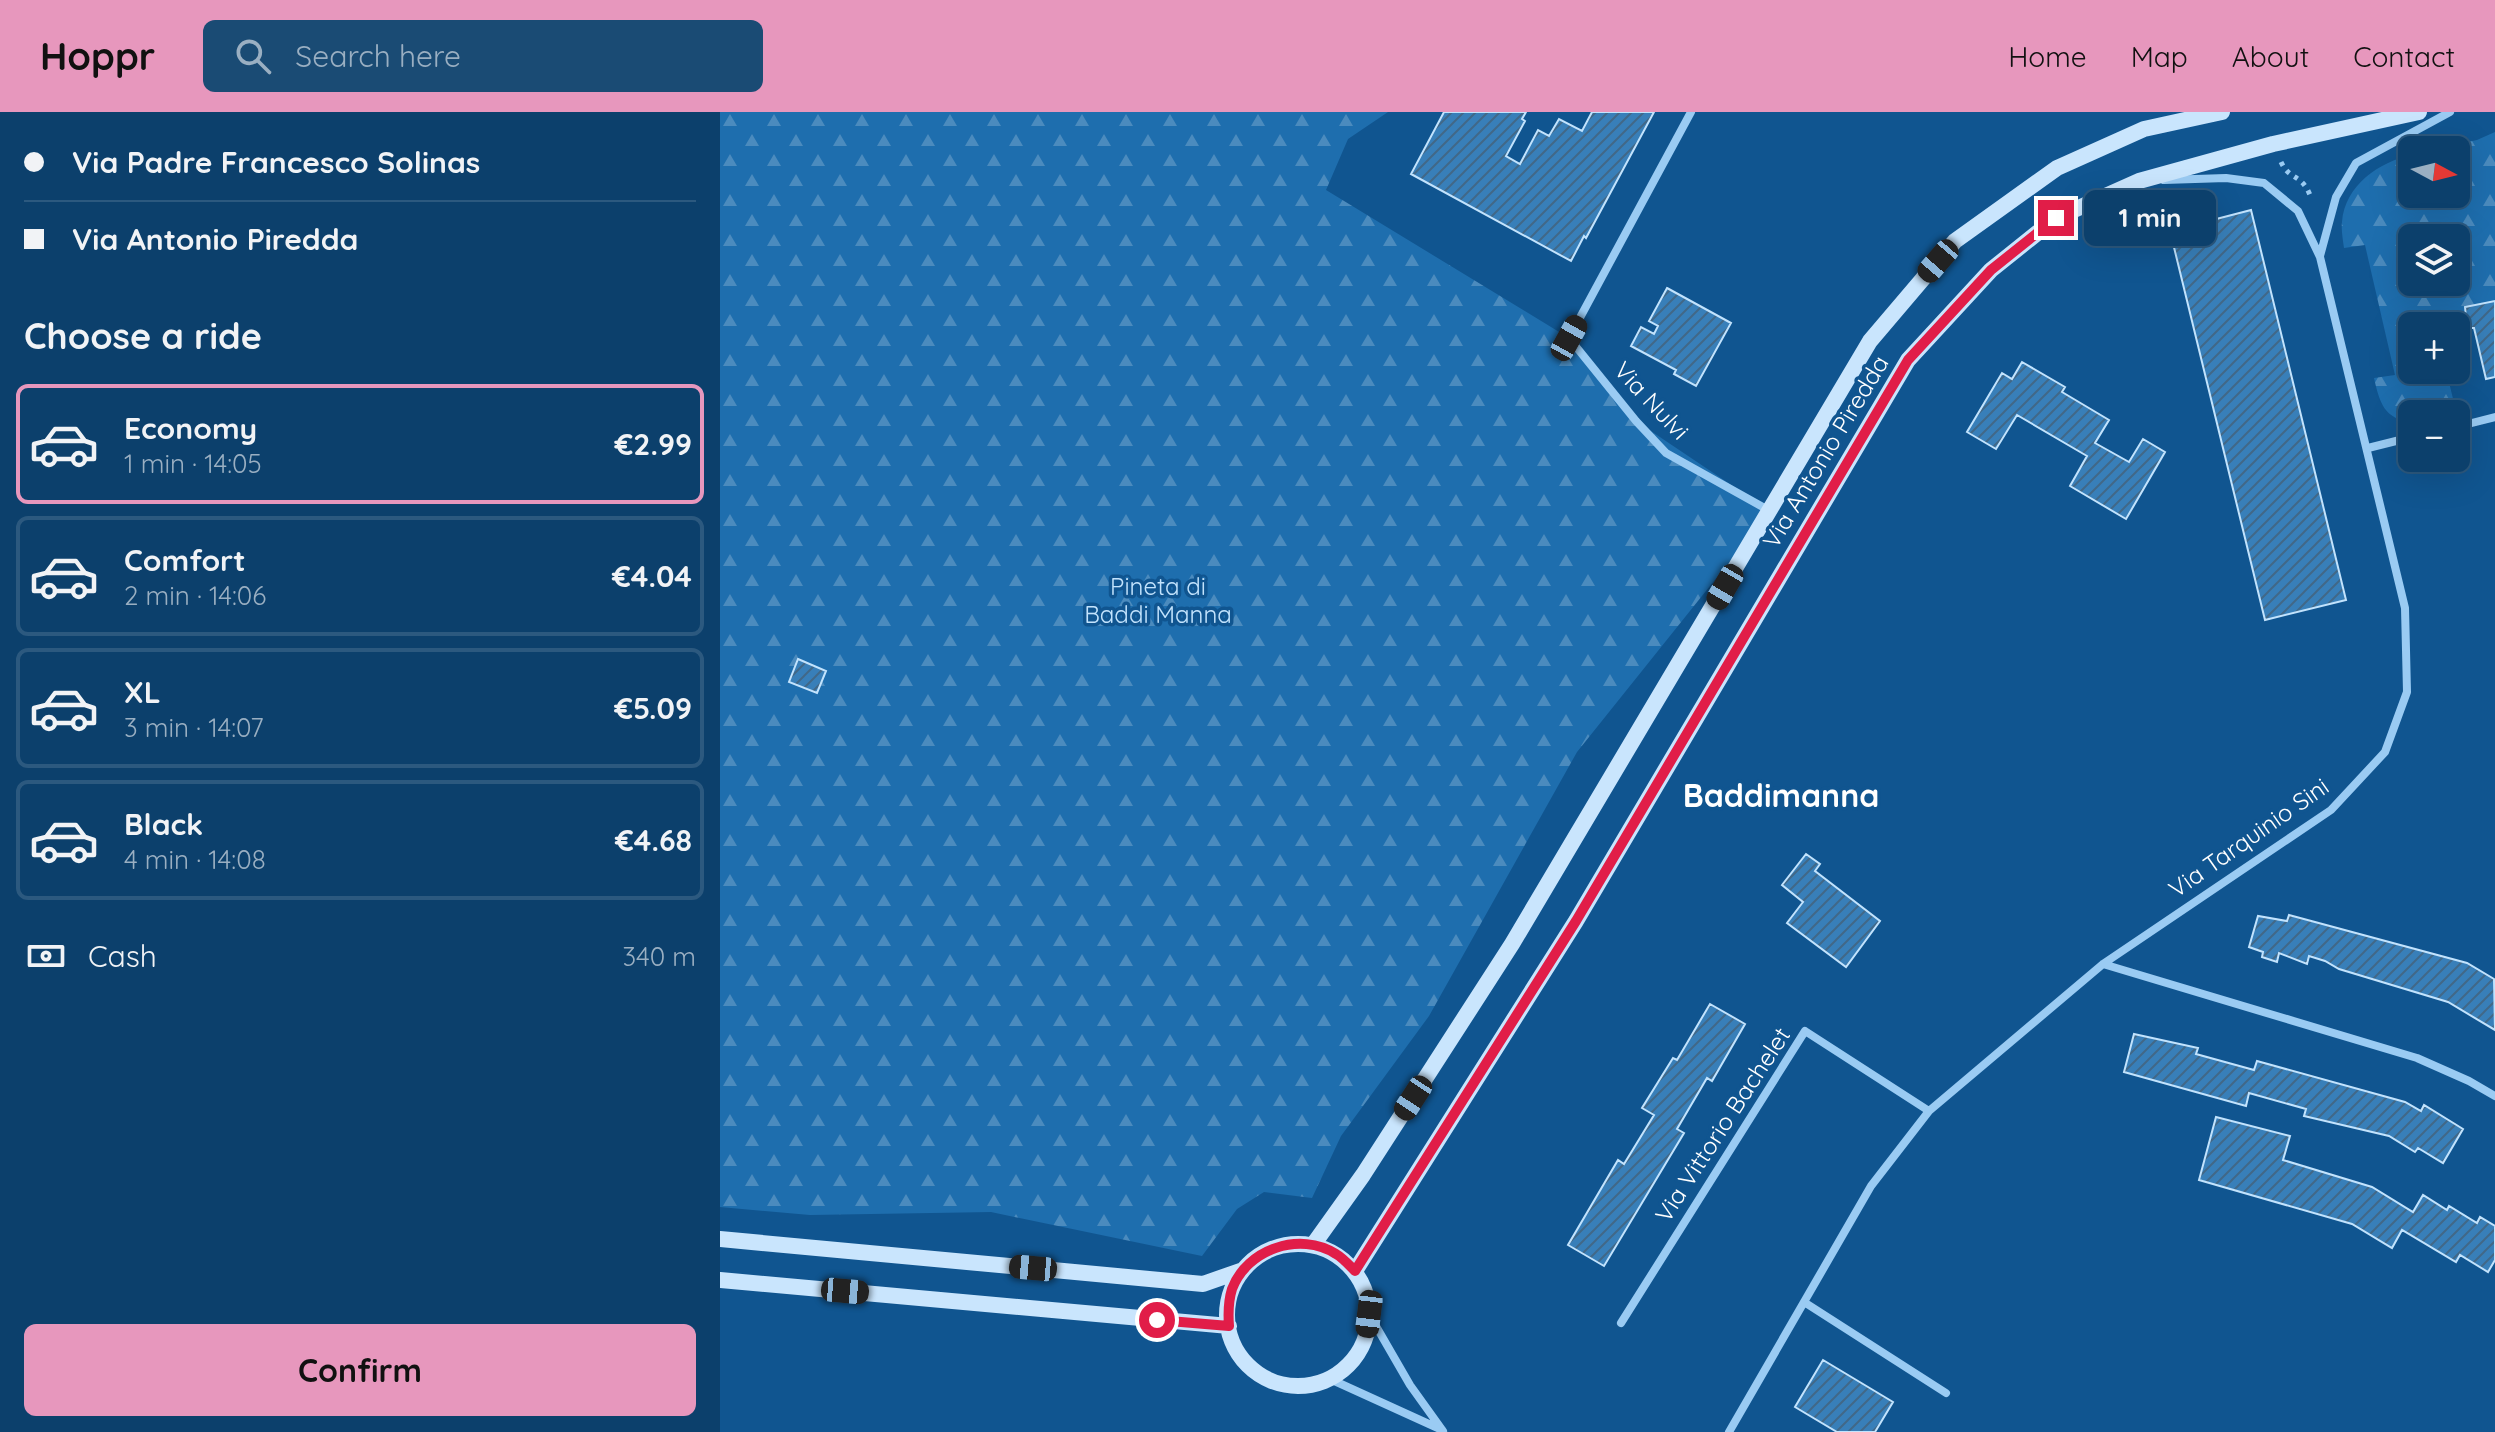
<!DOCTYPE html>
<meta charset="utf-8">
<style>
body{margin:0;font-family:Quicksand,sans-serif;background:#1a4b74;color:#f1f3f6;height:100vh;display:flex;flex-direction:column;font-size:30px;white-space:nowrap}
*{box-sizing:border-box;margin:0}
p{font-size:26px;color:#9aafc2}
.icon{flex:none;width:44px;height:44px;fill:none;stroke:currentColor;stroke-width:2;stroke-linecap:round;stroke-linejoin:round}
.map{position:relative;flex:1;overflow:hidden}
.side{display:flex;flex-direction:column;background:#0c406c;width:720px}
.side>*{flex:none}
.guide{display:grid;align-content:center;height:176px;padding:0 24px;background:#0c406c}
.needle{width:52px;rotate:97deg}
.buttons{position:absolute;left:1678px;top:24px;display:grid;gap:16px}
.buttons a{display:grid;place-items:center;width:72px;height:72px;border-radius:12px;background:#0c406c;box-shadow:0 8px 32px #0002,0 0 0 2px #2c597f;font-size:40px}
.end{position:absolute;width:36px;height:36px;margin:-18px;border:10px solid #e11d48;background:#fff;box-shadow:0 0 0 4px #fff}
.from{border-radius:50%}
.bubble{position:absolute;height:56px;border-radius:12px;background:#0c406c;box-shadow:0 8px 32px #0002,0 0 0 2px #2c597f;font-size:26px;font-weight:800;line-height:56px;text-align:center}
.car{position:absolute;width:24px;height:48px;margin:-24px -12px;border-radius:10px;box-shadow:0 0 6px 2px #0007;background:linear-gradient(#222 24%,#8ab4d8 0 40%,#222 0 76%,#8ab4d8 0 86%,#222 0)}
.guide b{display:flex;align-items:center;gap:28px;height:76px;font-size:30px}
.guide b+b{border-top:2px solid #2c597f}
.guide i{width:20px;height:20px;background:#f1f3f6}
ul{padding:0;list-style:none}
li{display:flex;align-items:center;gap:24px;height:120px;margin:0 16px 12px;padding:0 8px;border:4px solid #2c597f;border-radius:12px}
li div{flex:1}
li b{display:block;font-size:30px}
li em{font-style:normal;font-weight:800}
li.selected{border-color:#e797bd}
li>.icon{width:72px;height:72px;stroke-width:1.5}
h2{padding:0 24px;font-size:36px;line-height:96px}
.pay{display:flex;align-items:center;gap:20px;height:88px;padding:0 24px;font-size:30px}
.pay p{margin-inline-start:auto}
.cta{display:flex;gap:16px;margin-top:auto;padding:16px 24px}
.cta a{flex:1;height:92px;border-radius:12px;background:#e797bd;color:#111;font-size:32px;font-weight:800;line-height:92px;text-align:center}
header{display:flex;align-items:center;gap:48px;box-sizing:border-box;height:112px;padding:0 40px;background:#e797bd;color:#111}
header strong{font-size:38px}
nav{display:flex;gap:44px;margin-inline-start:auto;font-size:28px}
.search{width:560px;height:72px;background:#1a4b74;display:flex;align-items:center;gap:20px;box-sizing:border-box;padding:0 28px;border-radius:12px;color:#9aafc2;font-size:30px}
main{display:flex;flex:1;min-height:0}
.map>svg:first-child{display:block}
.forest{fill:url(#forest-firs);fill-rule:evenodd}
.building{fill:url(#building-hatch);stroke:#c2e3fd;stroke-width:2}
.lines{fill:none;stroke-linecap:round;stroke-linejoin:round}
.path{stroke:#9acbf3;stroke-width:5;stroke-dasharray:4 6;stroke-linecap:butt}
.street{stroke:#9acbf3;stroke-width:8}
.secondary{stroke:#c9e5fd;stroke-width:16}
.route{stroke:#e11d48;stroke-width:10}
.labels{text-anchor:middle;stroke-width:7;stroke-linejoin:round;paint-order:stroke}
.street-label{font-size:24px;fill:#fff;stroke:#105590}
.park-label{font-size:24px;fill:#c2e3fd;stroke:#105590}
.district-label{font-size:32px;font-weight:bold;fill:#fff;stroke:#105590}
</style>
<header>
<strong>Hoppr</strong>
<div class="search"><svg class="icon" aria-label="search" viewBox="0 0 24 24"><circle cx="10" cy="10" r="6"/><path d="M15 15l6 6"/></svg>Search here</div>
<nav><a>Home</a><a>Map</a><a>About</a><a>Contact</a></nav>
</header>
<main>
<section class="side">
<div class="guide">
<b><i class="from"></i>Via Padre Francesco Solinas</b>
<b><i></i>Via Antonio Piredda</b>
</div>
<h2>Choose a ride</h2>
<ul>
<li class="selected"><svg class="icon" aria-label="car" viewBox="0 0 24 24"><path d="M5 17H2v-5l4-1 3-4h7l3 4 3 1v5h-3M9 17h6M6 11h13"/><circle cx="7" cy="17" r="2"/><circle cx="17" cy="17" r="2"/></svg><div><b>Economy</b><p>1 min · 14:05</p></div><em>€2.99</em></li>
<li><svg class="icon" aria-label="car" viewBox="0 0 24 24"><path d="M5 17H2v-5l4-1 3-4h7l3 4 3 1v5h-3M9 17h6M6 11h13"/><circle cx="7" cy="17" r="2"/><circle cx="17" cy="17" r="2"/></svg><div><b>Comfort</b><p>2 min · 14:06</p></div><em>€4.04</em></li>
<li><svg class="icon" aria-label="car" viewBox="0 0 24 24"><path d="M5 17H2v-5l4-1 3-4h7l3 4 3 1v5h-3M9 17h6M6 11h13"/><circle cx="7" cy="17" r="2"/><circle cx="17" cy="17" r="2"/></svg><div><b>XL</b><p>3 min · 14:07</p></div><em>€5.09</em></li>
<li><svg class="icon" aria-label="car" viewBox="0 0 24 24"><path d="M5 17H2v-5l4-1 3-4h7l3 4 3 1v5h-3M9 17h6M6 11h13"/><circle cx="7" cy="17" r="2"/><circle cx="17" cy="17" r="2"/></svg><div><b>Black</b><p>4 min · 14:08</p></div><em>€4.68</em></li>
</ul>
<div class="pay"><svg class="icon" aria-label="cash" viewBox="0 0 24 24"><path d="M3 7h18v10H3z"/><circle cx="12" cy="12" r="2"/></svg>Cash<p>340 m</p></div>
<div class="cta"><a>Confirm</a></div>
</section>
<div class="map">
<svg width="1775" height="1320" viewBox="0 0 1775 1320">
<defs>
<pattern id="forest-firs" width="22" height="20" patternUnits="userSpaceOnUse" patternTransform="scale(2)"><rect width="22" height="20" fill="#1e6eae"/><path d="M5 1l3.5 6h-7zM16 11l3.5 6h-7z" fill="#4b8bbe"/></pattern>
<pattern id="building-hatch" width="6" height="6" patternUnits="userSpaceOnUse" patternTransform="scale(2)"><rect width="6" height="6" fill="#387fb9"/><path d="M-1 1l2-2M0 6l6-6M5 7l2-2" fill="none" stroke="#416888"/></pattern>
</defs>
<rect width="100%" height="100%" fill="#105590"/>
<path class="forest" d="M0,0H668L628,27L606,78L849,226L916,309L1050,399L857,640L709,904L621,1024L592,1086L544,1080L517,1097L482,1144L271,1100L90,1103L0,1095Z
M1775,20V189L1746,195L1747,216L1736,225V214H1692V258H1726L1736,299L1726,302H1692V311C1664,306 1660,292 1654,266L1675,263L1645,133L1624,136C1623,128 1621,118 1622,110C1625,73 1659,50 1692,43V82H1736V38H1712L1757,28ZM1692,126H1736V170H1692Z"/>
<path class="building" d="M724,0H806L802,7L805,9L786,44L800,52L818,18L829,24L839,7L862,19L872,0H934L866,126L864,124L851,149L691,62Z
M1531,98L1626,488L1545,508L1450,119Z
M947,176L1011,211L976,274L954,262L956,258L911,234L921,215L934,222L938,214L929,209Z
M1775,189V265L1766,267L1754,216H1747L1745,195Z
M1302,250L1345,275L1342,280L1389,308L1375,331L1409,350L1423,327L1445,340L1406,407L1350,374L1367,344L1297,303L1276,337L1247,320L1282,261L1292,267Z
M78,547L106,559L97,581L69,570Z
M1086,742L1100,752L1095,759L1160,809L1126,855L1067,811L1083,790L1062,773Z
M1569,803L1747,851L1774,867L1775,918L1728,890L1619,857L1605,849L1589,844L1587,852L1559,841L1557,850L1542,845L1543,840L1529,835L1538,804L1567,809Z
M990,892L1025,912L992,969L987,966L957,1017L964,1021L884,1154L848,1133L898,1048L904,1052L934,1003L922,996L953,946L957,948Z
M1414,922L1478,936L1476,942L1534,958L1537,949L1685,990L1701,999L1704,993L1743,1017L1723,1051L1698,1036L1695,1040L1669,1024L1584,1004L1586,997L1529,981L1526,994L1404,960Z
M1496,1005L1570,1024L1563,1048L1652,1075L1693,1100L1703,1083L1727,1098L1729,1094L1757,1111L1760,1105L1775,1114V1148L1768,1160L1740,1143L1736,1150L1682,1118L1672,1136L1632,1112L1479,1068Z
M1103,1248L1173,1290L1155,1320H1117L1075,1295Z"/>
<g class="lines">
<path class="path" d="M1561,50C1570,69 1581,61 1590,83"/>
<path class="street" d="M971,0L849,226L916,309L946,341L1050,399
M1600,144L1616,85L1636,51L1730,0
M1736,315L1775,305
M1648,336L1692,325
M1383,852L1697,946L1749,969L1775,984
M1084,1190L1226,1281
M649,1202L690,1273L723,1319
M901,1211L1085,919L1209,999
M610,1267L722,1318
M1009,1320L1151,1074L1209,999L1383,852L1611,698L1665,640L1687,580L1685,496L1600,145L1578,99L1544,71L1506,66L1444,68"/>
<path class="secondary" d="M0,1127L483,1172L523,1158
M507 1203a71 71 0 1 1 142 0a71 71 0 1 1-142 0Z
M593,1133L643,1063L792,832L1150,229L1235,129L1337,56L1424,17L1502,0
M635,1159L856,809L1188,248L1271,158L1336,106L1419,69L1553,32L1699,0
M0,1168L509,1214"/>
</g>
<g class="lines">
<path class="route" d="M437,1208L509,1214C508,1201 508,1190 512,1177C527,1137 580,1119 616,1142C623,1146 629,1153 635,1159L856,809L1188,248L1271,158L1336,106"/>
</g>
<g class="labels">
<g class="street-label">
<text transform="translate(931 289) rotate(47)" y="8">Via Nulvi</text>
<text transform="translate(1106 340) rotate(-59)" y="8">Via Antonio Piredda</text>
<text transform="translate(1529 726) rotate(-35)" y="8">Via Tarquinio Sini</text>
<text transform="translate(1003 1013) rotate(-57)" y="8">Via Vittorio Bachelet</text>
</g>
<g class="park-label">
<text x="438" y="483">Pineta di<tspan x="438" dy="28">Baddi Manna</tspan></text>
</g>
<g class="district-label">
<text x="1061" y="695">Baddimanna</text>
</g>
</g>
</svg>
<div class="buttons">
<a><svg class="needle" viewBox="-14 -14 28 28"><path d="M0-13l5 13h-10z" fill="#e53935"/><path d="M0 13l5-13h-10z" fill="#9aafc2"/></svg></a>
<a><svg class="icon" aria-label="layers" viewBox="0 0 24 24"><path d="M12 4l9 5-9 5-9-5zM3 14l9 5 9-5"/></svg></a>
<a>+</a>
<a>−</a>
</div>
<i class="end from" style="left:437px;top:1208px"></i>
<i class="end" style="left:1336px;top:106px"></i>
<div class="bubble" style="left:1364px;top:78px;width:132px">1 min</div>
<i class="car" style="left:1218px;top:149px;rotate:221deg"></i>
<i class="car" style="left:849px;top:226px;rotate:29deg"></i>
<i class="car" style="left:1005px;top:475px;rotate:210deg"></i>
<i class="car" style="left:693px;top:986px;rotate:213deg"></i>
<i class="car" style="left:313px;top:1156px;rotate:275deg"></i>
<i class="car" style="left:125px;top:1179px;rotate:95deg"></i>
<i class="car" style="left:649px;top:1202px;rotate:187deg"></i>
</div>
</main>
